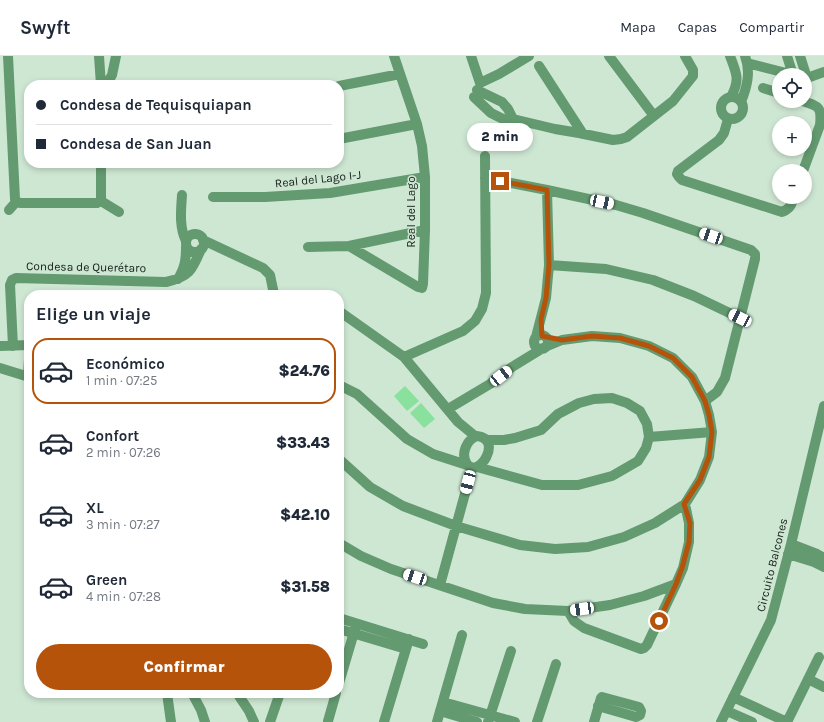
<!DOCTYPE html>
<html lang="es">
<meta charset="utf-8">
<style>
body{margin:0;font-family:Karla,sans-serif;background:#f6f6f7;color:#1f2937;height:100vh;display:flex;flex-direction:column;font-size:15px;white-space:nowrap}
*{box-sizing:border-box;margin:0}
p{font-size:13px;color:#747a83}
.icon{flex:none;width:22px;height:22px;fill:none;stroke:currentColor;stroke-width:2;stroke-linecap:round;stroke-linejoin:round}
.map{position:relative;flex:1;overflow:hidden}
.sheet{position:absolute;left:24px;top:234px;width:320px;height:408px;display:flex;flex-direction:column;background:#fff;border-radius:16px;box-shadow:0 2px 6px #0003}
.sheet>*{flex:none}
.guide{position:absolute;left:24px;top:24px;width:320px;height:88px;border-radius:16px;box-shadow:0 2px 6px #0003;display:grid;align-content:center;height:88px;padding:0 12px;background:#fff}
.buttons{position:absolute;left:772px;top:12px;display:grid;gap:8px}
.buttons a{display:grid;place-items:center;width:40px;height:40px;border-radius:50%;background:#fff;box-shadow:0 2px 6px #0003;font-size:20px}
.end{position:absolute;width:18px;height:18px;margin:-9px;border:5px solid #b45309;background:#fff;box-shadow:0 0 0 2px #fff}
.from{border-radius:50%}
.bubble{position:absolute;height:28px;border-radius:14px;background:#fff;box-shadow:0 2px 6px #0003;font-size:13px;font-weight:800;line-height:28px;text-align:center}
.car{position:absolute;width:12px;height:24px;margin:-12px -6px;border-radius:5px;box-shadow:0 0 3px 1px #0007;background:linear-gradient(#fff 24%,#345 0 40%,#fff 0 76%,#345 0 86%,#fff 0)}
.guide b{display:flex;align-items:center;gap:14px;height:38px;font-size:15px}
.guide b+b{border-top:1px solid #e0e1e3}
.guide i{width:10px;height:10px;background:#1f2937}
ul{padding:0;list-style:none}
li{display:flex;align-items:center;gap:12px;height:66px;margin:0 8px 6px;padding:0 4px;border:2px solid transparent;border-radius:16px}
li div{flex:1}
li b{display:block;font-size:15px}
li em{font-style:normal;font-weight:800}
li.active{border-color:#b45309}
li>.icon{width:36px;height:36px;stroke-width:1.5}
h2{padding:0 12px;font-size:18px;line-height:48px}
.primary-button{display:flex;gap:8px;margin-top:auto;padding:8px 12px}
.primary-button a{flex:1;height:46px;border-radius:24px;background:#b45309;color:#fff;font-size:16px;font-weight:800;line-height:46px;text-align:center}
header{display:flex;align-items:center;gap:24px;box-sizing:border-box;height:56px;padding:0 20px;background:#fff;border-bottom:1px solid #e0e1e3}
header strong{font-size:19px}
nav{display:flex;gap:22px;margin-inline-start:auto;font-size:14px}
.map>svg:first-child{display:block}
.garden{fill:#8ae19e}
.lines{fill:none;stroke-linecap:round;stroke-linejoin:round}
.minor{stroke:#649a70;stroke-width:10}
.route{stroke:#b45309;stroke-width:5}
.labels{text-anchor:middle;stroke-width:3;stroke-linejoin:round;paint-order:stroke}
.street-label{font-size:12px;fill:#151e17;stroke:#cee7d3}
</style>
<header>
<strong>Swyft</strong>
<nav><a>Mapa</a><a>Capas</a><a>Compartir</a></nav>
</header>
<div class="map">
<svg width="824" height="666" viewBox="0 0 824 666">
<rect width="100%" height="100%" fill="#cee7d3"/>
<path class="garden" d="M405,330L419,345L407,355L394,340Z
M421,347L435,363L424,372L410,357Z"/>
<g class="lines">
<path class="minor" d="M8,0L15,143L16,146
M99,0L101,29
M471,0L480,27
M609,0L654,60
M730,0C737,18 740,24 731,41
M787,0L793,19
M800,0L807,22
M747,7L794,19
M539,10L583,78
M805,21L807,22L824,16
M480,27L499,18L529,0
M106,29L112,19L116,0
M339,30L400,18
M763,32L779,37
M474,41L491,57L505,64L513,63L508,53L502,46L477,34
M721 52a11 11 0 1 1 22 0a11 11 0 1 1-22 0Z
M802,45C818,50 822,50 820,69L803,115
M741,46C747,31 751,16 745,0
M513,63L555,73L579,77L613,84L621,83L627,81L673,45L693,20V14L685,0
M728,63L724,77L719,84L678,115L677,118L679,121L682,124L782,156C791,152 791,149 794,141
M339,83L417,68
M485,122L547,134L616,149L643,157L751,194L755,198V203L725,322L717,336L705,345
M182,139C181,154 179,171 186,185
M213,141H265L330,137L425,121
M101,145V107
M101,145L119,156
M16,146L21,147H97L101,145
M9,154L16,146
M186 187a9 9 0 1 1 18 0a9 9 0 1 1-18 0Z
M203,184L263,212L270,219L274,238
M349,190L418,231L422,232L423,228L425,174V121L422,90L417,68L394,0
M308,191L349,190L425,174
M549,209L606,213L653,224L694,240L740,262
M178,223C185,211 186,204 186,191
M273,239H288
M339,255L404,301L458,366L475,380
M534 286a7 7 0 1 1 14 0a7 7 0 1 1-14 0Z
M536,281L546,242L549,209L547,134
M0,290L29,289
M13,290L10,229L12,224L16,222L166,226C189,221 192,215 201,193
M404,301L463,275L475,265L482,253L486,237L485,100
M0,312L29,321
M28,320L29,303
M339,329L357,338L407,383L433,398L467,409
M448,353L490,328L512,311L543,292
M477,380C504,383 478,424 467,408C460,398 467,383 477,380Z
M649,381L712,376
M339,403L370,431L403,450L456,470L520,489L555,493L588,491L624,481L655,467L685,448L700,424L709,401L712,376L709,359L705,345L692,321L673,302L649,290L620,282L592,280L562,284L545,291
M477,411L542,429H578L612,420L638,405L646,392L649,381L647,368L640,355L627,347L612,342L594,343L579,347L558,358L541,374L515,382L504,384H486
M339,487L361,500L391,513L493,547L525,553L568,555L610,549L644,540L676,528
M791,488L817,498L824,502
M788,498L814,506L824,511
M440,529L472,412
M568,555L574,565L584,572L641,593L644,592L647,589L676,528L683,512L689,486V467L685,448
M339,562L423,588
M339,573L406,593
M808,623L824,631
M339,627L355,573
M167,637L171,666
M192,637L201,654L205,666
M237,637L249,655L254,666
M733,641L787,666L819,601
M443,646L515,666
M440,655L477,666
M727,655L752,666
M328,665L336,637
M270,666L280,637
M384,666L402,606L409,583
M437,666L462,579
M488,666L511,595
M537,666L556,608
M594,666L601,642L602,641L639,651L641,655L640,659L636,661L598,650
M721,666L771,564L791,488L824,350"/>
</g>
<g class="lines">
<path class="route" d="M500,125L547,134L549,209L546,242L541,263L542,280L562,284L592,280L620,282L649,290L673,302L692,321L705,345L709,359L712,376L709,401L700,424L684,448L690,467L689,486L682,512L676,528L659,565"/>
</g>
<g class="labels">
<g class="street-label">
<text transform="translate(318 123) rotate(-6)" y="4">Real del Lago I-J</text>
<text transform="translate(411 156) rotate(-90)" y="4">Real del Lago</text>
<text transform="translate(86 211) rotate(1)" y="4">Condesa de Querétaro</text>
<text transform="translate(772 509) rotate(-76)" y="4">Circuito Balcones</text>
</g>
</g>
</svg>
<div class="buttons">
<a><svg class="icon" aria-label="locate" viewBox="0 0 24 24"><circle cx="12" cy="12" r="6"/><path d="M12 2v4M12 18v4M2 12h4M18 12h4"/></svg></a>
<a>+</a>
<a>−</a>
</div>
<i class="end from" style="left:659px;top:565px"></i>
<i class="end" style="left:500px;top:125px"></i>
<div class="bubble" style="left:467px;top:67px;width:66px">2 min</div>
<i class="car" style="left:602px;top:146px;rotate:102deg"></i>
<i class="car" style="left:711px;top:180px;rotate:289deg"></i>
<i class="car" style="left:740px;top:262px;rotate:296deg"></i>
<i class="car" style="left:501px;top:320px;rotate:52deg"></i>
<i class="car" style="left:468px;top:426px;rotate:195deg"></i>
<i class="car" style="left:415px;top:521px;rotate:288deg"></i>
<i class="car" style="left:582px;top:553px;rotate:262deg"></i>
<div class="guide">
<b><i class="from"></i>Condesa de Tequisquiapan</b>
<b><i></i>Condesa de San Juan</b>
</div>
<section class="sheet">
<h2>Elige un viaje</h2>
<ul>
<li class="active"><svg class="icon" aria-label="car" viewBox="0 0 24 24"><path d="M5 17H2v-5l4-1 3-4h7l3 4 3 1v5h-3M9 17h6M6 11h13"/><circle cx="7" cy="17" r="2"/><circle cx="17" cy="17" r="2"/></svg><div><b>Económico</b><p>1 min · 07:25</p></div><em>$24.76</em></li>
<li><svg class="icon" aria-label="car" viewBox="0 0 24 24"><path d="M5 17H2v-5l4-1 3-4h7l3 4 3 1v5h-3M9 17h6M6 11h13"/><circle cx="7" cy="17" r="2"/><circle cx="17" cy="17" r="2"/></svg><div><b>Confort</b><p>2 min · 07:26</p></div><em>$33.43</em></li>
<li><svg class="icon" aria-label="car" viewBox="0 0 24 24"><path d="M5 17H2v-5l4-1 3-4h7l3 4 3 1v5h-3M9 17h6M6 11h13"/><circle cx="7" cy="17" r="2"/><circle cx="17" cy="17" r="2"/></svg><div><b>XL</b><p>3 min · 07:27</p></div><em>$42.10</em></li>
<li><svg class="icon" aria-label="car" viewBox="0 0 24 24"><path d="M5 17H2v-5l4-1 3-4h7l3 4 3 1v5h-3M9 17h6M6 11h13"/><circle cx="7" cy="17" r="2"/><circle cx="17" cy="17" r="2"/></svg><div><b>Green</b><p>4 min · 07:28</p></div><em>$31.58</em></li>
</ul>
<div class="primary-button"><a>Confirmar</a></div>
</section>
</div>
